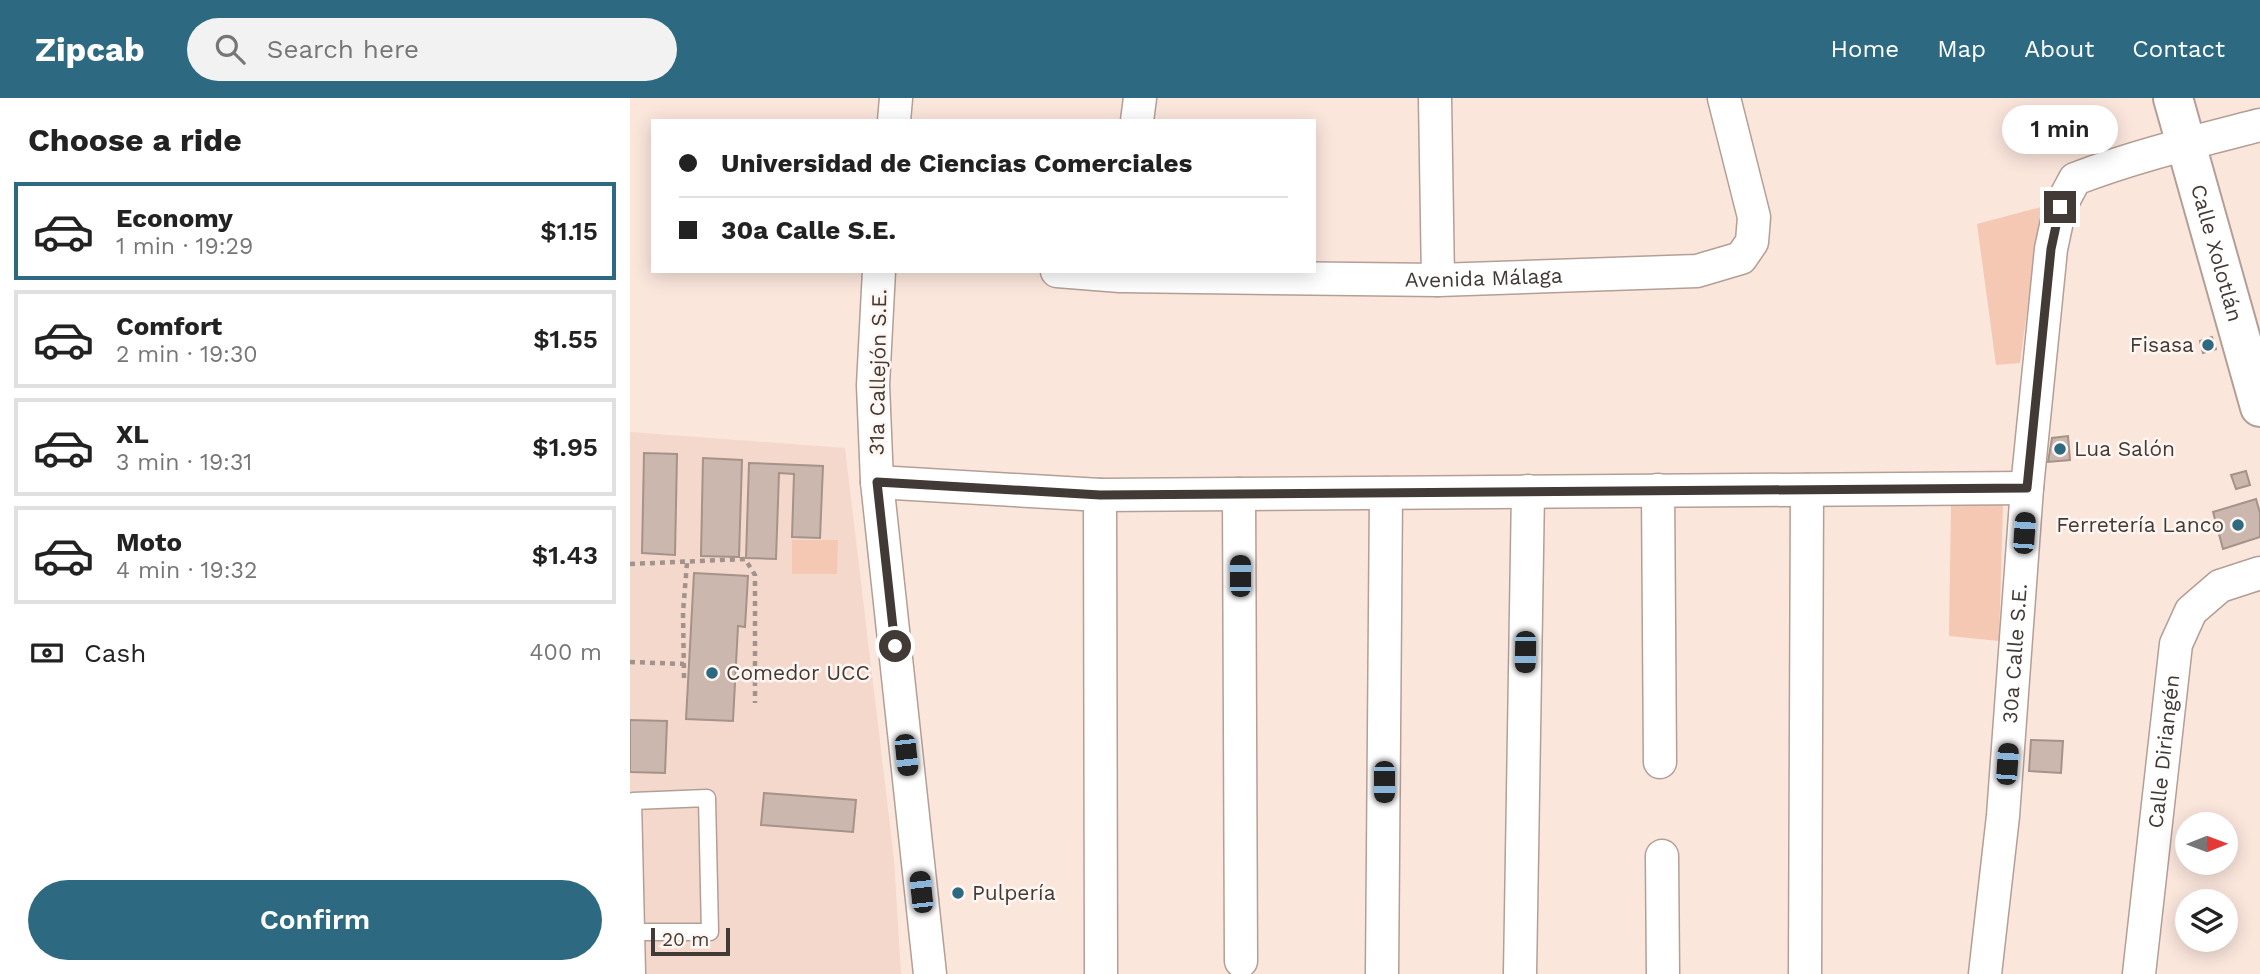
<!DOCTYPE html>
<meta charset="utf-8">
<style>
body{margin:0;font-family:"Work Sans",sans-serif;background:#f2f2f2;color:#222;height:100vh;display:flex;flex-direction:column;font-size:26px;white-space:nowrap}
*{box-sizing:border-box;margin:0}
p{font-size:23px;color:#767676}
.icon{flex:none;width:38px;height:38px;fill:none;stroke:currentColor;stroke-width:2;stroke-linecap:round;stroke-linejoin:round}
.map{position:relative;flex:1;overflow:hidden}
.drawer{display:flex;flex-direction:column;background:#fff;width:630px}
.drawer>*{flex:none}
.guide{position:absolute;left:21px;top:21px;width:665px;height:154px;border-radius:0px;box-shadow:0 4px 18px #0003;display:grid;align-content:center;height:154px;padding:0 28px;background:#fff}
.needle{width:46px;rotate:89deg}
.controls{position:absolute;left:1545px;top:714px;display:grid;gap:14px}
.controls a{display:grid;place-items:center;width:63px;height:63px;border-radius:50%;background:#fff;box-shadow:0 4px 18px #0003;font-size:35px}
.scale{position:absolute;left:21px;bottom:18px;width:79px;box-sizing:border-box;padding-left:7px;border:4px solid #423a36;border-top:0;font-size:19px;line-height:24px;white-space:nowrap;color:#423a36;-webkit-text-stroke:5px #fff6f2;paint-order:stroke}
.end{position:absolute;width:32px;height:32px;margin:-16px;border:9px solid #423a36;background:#fff;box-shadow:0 0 0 4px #fff}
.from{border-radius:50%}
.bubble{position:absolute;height:49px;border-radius:24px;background:#fff;box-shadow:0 4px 18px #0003;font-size:23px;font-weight:600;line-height:49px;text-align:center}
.car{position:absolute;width:21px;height:42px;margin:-21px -10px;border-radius:9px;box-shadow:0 0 5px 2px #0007;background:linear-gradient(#222 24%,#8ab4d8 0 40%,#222 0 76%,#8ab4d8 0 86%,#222 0)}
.guide b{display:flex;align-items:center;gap:24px;height:66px;font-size:26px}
.guide b+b{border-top:2px solid #e0e0e0}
.guide i{width:18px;height:18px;background:#222}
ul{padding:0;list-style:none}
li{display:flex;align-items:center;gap:21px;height:98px;margin:0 14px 10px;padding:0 14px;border:4px solid #e0e0e0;border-radius:0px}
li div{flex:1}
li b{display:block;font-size:26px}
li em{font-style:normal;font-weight:600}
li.current{border-color:#2d6a81}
li>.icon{width:63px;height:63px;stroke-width:1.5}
h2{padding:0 28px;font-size:32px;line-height:84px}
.pay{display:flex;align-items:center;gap:18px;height:77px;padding:0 28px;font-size:26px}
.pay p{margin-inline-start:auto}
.cta{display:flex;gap:14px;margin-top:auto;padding:14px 28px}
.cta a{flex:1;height:80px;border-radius:42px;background:#2d6a81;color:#fff;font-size:28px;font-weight:600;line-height:80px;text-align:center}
header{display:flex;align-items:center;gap:42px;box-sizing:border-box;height:98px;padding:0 35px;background:#2d6a81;color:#fff}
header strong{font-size:33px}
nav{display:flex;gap:38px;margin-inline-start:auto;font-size:24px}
.search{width:490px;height:63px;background:#f2f2f2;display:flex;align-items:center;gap:18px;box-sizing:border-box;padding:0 24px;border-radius:38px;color:#767676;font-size:26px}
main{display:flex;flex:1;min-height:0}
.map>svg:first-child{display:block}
.built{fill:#f4d8cb}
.green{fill:#f5c8b4}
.building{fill:#cbb7ae;stroke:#a59289;stroke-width:2}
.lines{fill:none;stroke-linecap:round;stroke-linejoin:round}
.service-casing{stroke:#b39f96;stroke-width:19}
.minor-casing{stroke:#b39f96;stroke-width:35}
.tertiary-casing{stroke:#b39f96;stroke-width:42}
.path{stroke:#a1938c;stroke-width:4.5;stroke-dasharray:5 5;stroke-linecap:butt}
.service{stroke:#fff;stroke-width:16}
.minor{stroke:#fff;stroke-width:32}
.tertiary{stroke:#fff;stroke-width:38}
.route{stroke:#423a36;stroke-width:9}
.poi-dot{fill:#2d6a81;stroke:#fff6f2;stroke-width:2.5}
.labels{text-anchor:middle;stroke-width:5;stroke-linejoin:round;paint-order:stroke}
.street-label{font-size:21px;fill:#423a36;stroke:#fff6f2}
.poi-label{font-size:21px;fill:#423a36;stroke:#fff6f2;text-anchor:start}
</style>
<header>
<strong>Zipcab</strong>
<div class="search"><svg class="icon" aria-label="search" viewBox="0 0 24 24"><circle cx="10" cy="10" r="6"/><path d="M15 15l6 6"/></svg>Search here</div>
<nav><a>Home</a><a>Map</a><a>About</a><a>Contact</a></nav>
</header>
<main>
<section class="drawer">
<h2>Choose a ride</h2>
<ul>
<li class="current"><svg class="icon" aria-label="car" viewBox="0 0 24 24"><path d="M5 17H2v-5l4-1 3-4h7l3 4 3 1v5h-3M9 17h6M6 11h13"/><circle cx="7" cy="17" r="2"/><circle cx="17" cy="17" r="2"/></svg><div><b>Economy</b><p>1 min · 19:29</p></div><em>$1.15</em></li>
<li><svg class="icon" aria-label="car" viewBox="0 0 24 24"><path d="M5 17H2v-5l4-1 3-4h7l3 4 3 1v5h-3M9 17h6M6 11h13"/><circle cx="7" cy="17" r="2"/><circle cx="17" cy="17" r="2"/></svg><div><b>Comfort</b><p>2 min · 19:30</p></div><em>$1.55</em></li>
<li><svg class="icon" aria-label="car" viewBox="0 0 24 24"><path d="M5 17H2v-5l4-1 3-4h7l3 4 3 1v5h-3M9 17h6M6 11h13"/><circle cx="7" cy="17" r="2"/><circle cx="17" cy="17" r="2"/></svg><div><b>XL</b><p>3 min · 19:31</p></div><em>$1.95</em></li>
<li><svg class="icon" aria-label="car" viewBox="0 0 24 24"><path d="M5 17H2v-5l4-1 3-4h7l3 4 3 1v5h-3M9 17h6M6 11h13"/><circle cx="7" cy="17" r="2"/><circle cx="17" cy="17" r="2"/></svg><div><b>Moto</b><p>4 min · 19:32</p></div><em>$1.43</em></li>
</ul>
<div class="pay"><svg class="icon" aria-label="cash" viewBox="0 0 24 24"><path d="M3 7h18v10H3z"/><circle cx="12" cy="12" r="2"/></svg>Cash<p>400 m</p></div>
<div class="cta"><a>Confirm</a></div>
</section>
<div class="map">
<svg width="1630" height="876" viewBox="0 0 1630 876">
<rect width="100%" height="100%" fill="#fbe6dc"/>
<path class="built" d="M0,334L215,350L264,761L271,876H0Z"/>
<path class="green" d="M1411,109L1390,265L1366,267L1347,126Z
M1321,406H1373L1369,543L1319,538Z
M162,442H208L207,476H162Z"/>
<path class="building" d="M1582,239L1586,251L1573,255L1570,243Z
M1438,338L1440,362L1418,364L1422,340Z
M14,355L47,356L45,457L12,455Z
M73,360L112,362L109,459L71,458Z
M119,365L193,368L190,440L162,439L164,376L149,375L146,461L116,460Z
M1616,373L1620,387L1606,391L1601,377Z
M1626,401L1630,415V439L1593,451L1583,414Z
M64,475L118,478L115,529L108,528L103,623L56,621Z
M0,622L37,623L35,675L0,674Z
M1401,642L1433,643L1431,675L1399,673Z
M134,695L226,702L223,734L131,727Z"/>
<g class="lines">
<defs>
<path id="service" d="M6,834H80L77,700L3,703L7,876"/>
<g id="minor">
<path d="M805,0L808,182"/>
<path d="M264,23L266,0"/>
<path d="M507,23L510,0"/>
<path d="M249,173L243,287L247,384L300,876"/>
<path id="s1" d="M427,173L490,178L808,182L1067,173L1111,160L1122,144L1124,119L1094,0"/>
<path d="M247,384L470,397L1397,390"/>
<path d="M1028,392L1030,664"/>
<path d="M609,396L611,863"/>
<path d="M470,397L471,876"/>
<path d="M1032,758L1033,876"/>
<path d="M752,876L756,395"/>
<path d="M890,876L898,393"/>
<path d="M1175,876L1177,392"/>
<path id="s2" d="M1355,876L1373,718L1397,390L1421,151L1430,109L1445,81C1505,58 1568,43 1630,27"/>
<path id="s3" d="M1509,876L1546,546L1561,513L1590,488L1630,475"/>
</g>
<g id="tertiary">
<path id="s4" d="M1543,0L1630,309"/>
</g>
</defs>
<use href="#service" class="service-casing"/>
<use href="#minor" class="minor-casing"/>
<use href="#tertiary" class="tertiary-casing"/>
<path class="path" d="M0,466L115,461L125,477V605
M0,564L54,566
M54,580L53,514L57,465"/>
<use href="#service" class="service"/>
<use href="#minor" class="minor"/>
<use href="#tertiary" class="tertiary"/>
</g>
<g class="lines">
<path class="route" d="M265,548L247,384L470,397L1397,390L1421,151L1430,109"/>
</g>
<g class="poi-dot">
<circle cx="1578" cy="247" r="7"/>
<circle cx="1430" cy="351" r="7"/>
<circle cx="1608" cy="427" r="7"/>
<circle cx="82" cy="575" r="7"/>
<circle cx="328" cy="795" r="7"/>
</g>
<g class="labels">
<g class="street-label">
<text dy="7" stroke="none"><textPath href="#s4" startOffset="161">Calle Xolotlán</textPath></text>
<text dy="7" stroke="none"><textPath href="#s1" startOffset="427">Avenida Málaga</textPath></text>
<text transform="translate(248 274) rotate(-89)" y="7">31a Callejón S.E.</text>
<text dy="7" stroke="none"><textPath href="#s2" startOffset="322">30a Calle S.E.</textPath></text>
<text dy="7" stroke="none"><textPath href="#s3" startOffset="224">Calle Diriangén</textPath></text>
</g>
<g class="poi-label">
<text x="1564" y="254" text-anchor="end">Fisasa</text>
<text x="1444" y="358">Lua Salón</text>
<text x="1594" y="434" text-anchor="end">Ferretería Lanco</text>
<text x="96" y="582">Comedor UCC</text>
<text x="342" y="802">Pulpería</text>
</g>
</g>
</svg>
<div class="controls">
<a><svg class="needle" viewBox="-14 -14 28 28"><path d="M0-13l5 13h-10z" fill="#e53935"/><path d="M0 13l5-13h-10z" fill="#767676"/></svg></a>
<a><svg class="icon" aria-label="layers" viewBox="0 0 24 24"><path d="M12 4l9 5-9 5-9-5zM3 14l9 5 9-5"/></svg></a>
</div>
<div class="scale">20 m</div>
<i class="end from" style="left:265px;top:548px"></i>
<i class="end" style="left:1430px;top:109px"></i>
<div class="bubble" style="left:1372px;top:7px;width:116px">1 min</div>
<i class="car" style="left:1394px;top:435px;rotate:4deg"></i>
<i class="car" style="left:610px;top:478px;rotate:0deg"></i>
<i class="car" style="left:895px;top:554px;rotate:181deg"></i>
<i class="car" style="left:276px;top:657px;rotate:174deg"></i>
<i class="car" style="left:1377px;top:666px;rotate:4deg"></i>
<i class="car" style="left:754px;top:684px;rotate:180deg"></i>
<i class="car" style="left:291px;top:794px;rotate:354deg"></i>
<div class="guide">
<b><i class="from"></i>Universidad de Ciencias Comerciales</b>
<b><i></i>30a Calle S.E.</b>
</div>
</div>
</main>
